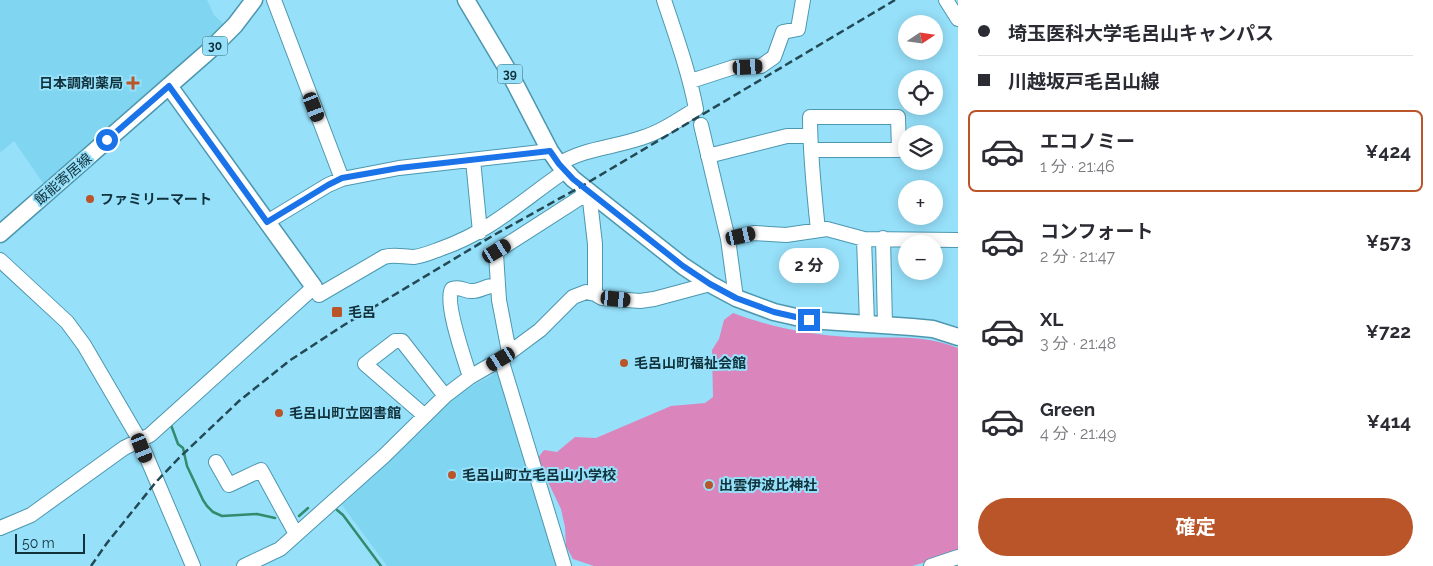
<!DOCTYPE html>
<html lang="ja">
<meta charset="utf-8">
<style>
body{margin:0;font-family:Raleway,"Noto Sans JP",sans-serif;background:#f7f7f7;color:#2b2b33;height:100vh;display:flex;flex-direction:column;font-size:19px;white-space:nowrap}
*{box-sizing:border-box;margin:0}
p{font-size:16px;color:#7c7c81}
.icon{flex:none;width:28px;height:28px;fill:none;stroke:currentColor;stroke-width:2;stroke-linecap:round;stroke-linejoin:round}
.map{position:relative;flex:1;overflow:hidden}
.side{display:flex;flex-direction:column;background:#fff;width:475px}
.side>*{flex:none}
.guide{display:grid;align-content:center;height:110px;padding:0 20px;background:#fff}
.needle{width:32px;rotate:77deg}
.buttons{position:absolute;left:898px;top:15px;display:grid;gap:10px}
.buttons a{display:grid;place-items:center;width:45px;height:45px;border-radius:50%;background:#fff;box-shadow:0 2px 12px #0003;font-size:25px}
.scale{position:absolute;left:15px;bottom:12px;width:70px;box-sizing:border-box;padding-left:5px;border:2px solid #11313b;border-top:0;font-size:14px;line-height:18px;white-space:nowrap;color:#11313b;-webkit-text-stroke:4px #96e0fa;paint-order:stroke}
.end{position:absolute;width:22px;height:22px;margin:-11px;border:6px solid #1a73e8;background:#fff;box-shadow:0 0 0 2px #fff}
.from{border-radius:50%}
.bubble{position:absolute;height:35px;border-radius:18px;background:#fff;box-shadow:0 2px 12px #0003;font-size:16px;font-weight:700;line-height:35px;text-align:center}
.car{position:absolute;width:15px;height:30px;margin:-15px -8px;border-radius:6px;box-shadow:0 0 4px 1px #0007;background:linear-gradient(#222 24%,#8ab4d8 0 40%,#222 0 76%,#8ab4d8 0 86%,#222 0)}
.guide b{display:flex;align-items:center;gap:18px;height:48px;font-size:19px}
.guide b+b{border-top:1px solid #e1e1e2}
.guide i{width:12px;height:12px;background:#2b2b33}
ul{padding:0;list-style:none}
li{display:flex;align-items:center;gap:15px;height:82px;margin:0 10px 8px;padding:0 10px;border:2px solid transparent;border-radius:8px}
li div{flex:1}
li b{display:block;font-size:19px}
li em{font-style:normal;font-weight:700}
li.current{border-color:#ba5429}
li>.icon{width:45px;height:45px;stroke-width:1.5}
.primary-button{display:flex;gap:10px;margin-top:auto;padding:10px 20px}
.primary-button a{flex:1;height:58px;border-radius:30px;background:#ba5429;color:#fff;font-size:20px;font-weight:700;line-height:58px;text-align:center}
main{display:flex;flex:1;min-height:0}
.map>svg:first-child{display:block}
.built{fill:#80d5f0}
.green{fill:#db85bd}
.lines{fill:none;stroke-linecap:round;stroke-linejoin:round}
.stream{stroke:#318b6c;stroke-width:2.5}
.minor-casing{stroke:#4d97af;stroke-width:16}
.major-casing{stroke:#4d97af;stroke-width:19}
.minor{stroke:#fff;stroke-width:14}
.major{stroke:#fff;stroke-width:16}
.rail{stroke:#234955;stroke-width:2.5;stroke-dasharray:8 4;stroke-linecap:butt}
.route{stroke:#1a73e8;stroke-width:6}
.poi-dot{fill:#ba5429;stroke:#96e0fa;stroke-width:2}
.labels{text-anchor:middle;stroke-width:4;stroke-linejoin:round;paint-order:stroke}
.shield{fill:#96e0fa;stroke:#396674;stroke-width:1}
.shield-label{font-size:12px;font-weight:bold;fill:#11313b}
.poi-label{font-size:14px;font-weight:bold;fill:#11313b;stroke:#96e0fa;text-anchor:start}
.street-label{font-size:14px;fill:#11313b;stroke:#96e0fa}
</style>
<main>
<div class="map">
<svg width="958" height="566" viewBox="0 0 958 566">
<rect width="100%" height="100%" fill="#96e0fa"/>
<path class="built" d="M0,0H207L214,15L226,26L45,186L14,141L1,152L0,150Z
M495,374L500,375L557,566H387L342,505L405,446L450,400L468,388Z"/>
<path class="green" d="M733,313C770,327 810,335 849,337C886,339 923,333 958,348V551L940,558L912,566H594L573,559L566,546L565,527L561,509L537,459L544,450L557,452L575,437L596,438L671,406L705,403L713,397L712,350L719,339L724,320Z"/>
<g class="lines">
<path class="stream" d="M171,425L178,444L183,448L187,466L203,500L207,506L213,512L222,516L257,514L275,518
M337,510L343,515L381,566
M299,516L308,508"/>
<defs>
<path id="minor" d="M274,0L342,179
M946,0L958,19
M691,81L734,67L761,66L774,57L783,32L798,29L803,0
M701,125L728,239L736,298
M811,150H899L898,117H810C810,155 814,192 818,230
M708,156L787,136H810
M473,160L480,232
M559,164C585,148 612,148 641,138C661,132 678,120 696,109C689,72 676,36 664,0
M267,222L328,185L342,179L399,168L550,151
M883,238L885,325
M728,239L754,233L786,235L827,229L864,239L958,240
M864,239L867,323
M0,260L67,322L84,345L139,439L193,566
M509,352L499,300L496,254L497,251L589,192L595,244V294
M501,359L564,566
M470,377C465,361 444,302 452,289C463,286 464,292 473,291C482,291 487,284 498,286
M425,416L365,364L395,341H402L445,396
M216,462L229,485L261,470L296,534
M0,528L31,515L124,448L150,435L314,287L319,295L384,257C394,254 404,257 414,257C423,256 432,252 440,249C492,231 521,201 565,171
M244,566L280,549L384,456L445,396L470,377L501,359L540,330L573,297L586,292L595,294L602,298L640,301L654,299L710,284
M931,566L958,557"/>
<path id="major" d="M466,0L510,74L550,151L559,164L573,179L683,266L710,284L736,298L774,312L809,320L912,327L933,329L958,337
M169,86L314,287
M0,234L210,50L235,25L254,0"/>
</defs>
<use href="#minor" class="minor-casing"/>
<use href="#major" class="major-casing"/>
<use href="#minor" class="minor"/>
<use href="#major" class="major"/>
<path class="rail" d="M91,566L107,543L156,482L178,459L239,401L289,361L344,325L494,235L582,186L895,0"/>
</g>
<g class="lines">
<path class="route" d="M107,140L169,86L267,222L328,185L342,178L399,168L550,151L559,164L573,179L683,266L710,284L736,298L774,312L809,320"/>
</g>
<g class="poi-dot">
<path d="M130.5 75.5h5v5h5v5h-5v5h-5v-5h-5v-5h5z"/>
<circle cx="90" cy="199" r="5"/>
<rect x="331" y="306" width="12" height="12" rx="2.5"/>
<circle cx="624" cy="363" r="5"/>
<circle cx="279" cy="413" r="5"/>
<circle cx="452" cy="475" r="5"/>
<circle cx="709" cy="485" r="5"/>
</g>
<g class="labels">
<g class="shield">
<rect x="202.5" y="36.5" width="25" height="19" rx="4"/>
<rect x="497.5" y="64.5" width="25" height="19" rx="4"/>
</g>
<g class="shield-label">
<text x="215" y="50">30</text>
<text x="510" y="78">39</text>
</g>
<g class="poi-label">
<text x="123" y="88" text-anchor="end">日本調剤薬局</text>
<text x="100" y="204">ファミリーマート</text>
<text x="348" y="317">毛呂</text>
<text x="634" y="368">毛呂山町福祉会館</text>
<text x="289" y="418">毛呂山町立図書館</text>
<text x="462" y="480">毛呂山町立毛呂山小学校</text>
<text x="719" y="490">出雲伊波比神社</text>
</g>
<g class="street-label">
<text transform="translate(63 179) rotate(-41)" y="5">飯能寄居線</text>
</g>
</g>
</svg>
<div class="buttons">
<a><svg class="needle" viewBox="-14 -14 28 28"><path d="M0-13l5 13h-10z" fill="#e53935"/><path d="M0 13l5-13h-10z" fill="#7c7c81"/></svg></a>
<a><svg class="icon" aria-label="locate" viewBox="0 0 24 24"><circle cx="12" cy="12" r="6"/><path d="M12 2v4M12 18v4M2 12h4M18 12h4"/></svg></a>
<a><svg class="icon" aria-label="layers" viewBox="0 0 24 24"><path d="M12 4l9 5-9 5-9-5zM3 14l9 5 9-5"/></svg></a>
<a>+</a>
<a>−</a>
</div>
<div class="scale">50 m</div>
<i class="end from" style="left:107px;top:140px"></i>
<i class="end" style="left:809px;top:320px"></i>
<div class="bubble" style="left:779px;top:248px;width:60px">2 分</div>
<i class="car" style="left:748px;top:67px;rotate:87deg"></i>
<i class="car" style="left:314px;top:107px;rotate:159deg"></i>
<i class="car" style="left:741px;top:236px;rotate:77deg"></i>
<i class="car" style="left:497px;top:251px;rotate:59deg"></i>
<i class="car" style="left:616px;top:299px;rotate:96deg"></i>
<i class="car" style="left:501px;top:359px;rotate:239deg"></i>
<i class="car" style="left:142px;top:448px;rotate:158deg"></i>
</div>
<section class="side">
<div class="guide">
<b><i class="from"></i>埼玉医科大学毛呂山キャンパス</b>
<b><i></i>川越坂戸毛呂山線</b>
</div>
<ul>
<li class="current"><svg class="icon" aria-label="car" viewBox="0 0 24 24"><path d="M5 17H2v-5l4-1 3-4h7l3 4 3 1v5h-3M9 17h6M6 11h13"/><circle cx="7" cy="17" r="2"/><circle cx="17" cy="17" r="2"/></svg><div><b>エコノミー</b><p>1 分 · 21:46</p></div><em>¥424</em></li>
<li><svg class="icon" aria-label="car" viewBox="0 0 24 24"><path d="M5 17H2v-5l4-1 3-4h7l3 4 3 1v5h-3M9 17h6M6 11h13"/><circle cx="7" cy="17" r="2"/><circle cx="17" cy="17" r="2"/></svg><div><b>コンフォート</b><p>2 分 · 21:47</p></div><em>¥573</em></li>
<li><svg class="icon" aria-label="car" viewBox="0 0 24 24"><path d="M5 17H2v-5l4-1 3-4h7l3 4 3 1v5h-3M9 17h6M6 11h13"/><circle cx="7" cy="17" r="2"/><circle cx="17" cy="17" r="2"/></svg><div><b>XL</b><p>3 分 · 21:48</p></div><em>¥722</em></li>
<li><svg class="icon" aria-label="car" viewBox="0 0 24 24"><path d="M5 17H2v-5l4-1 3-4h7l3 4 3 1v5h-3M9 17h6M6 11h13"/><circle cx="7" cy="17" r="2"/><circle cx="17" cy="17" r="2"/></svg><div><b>Green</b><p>4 分 · 21:49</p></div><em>¥414</em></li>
</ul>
<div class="primary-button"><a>確定</a></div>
</section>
</main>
